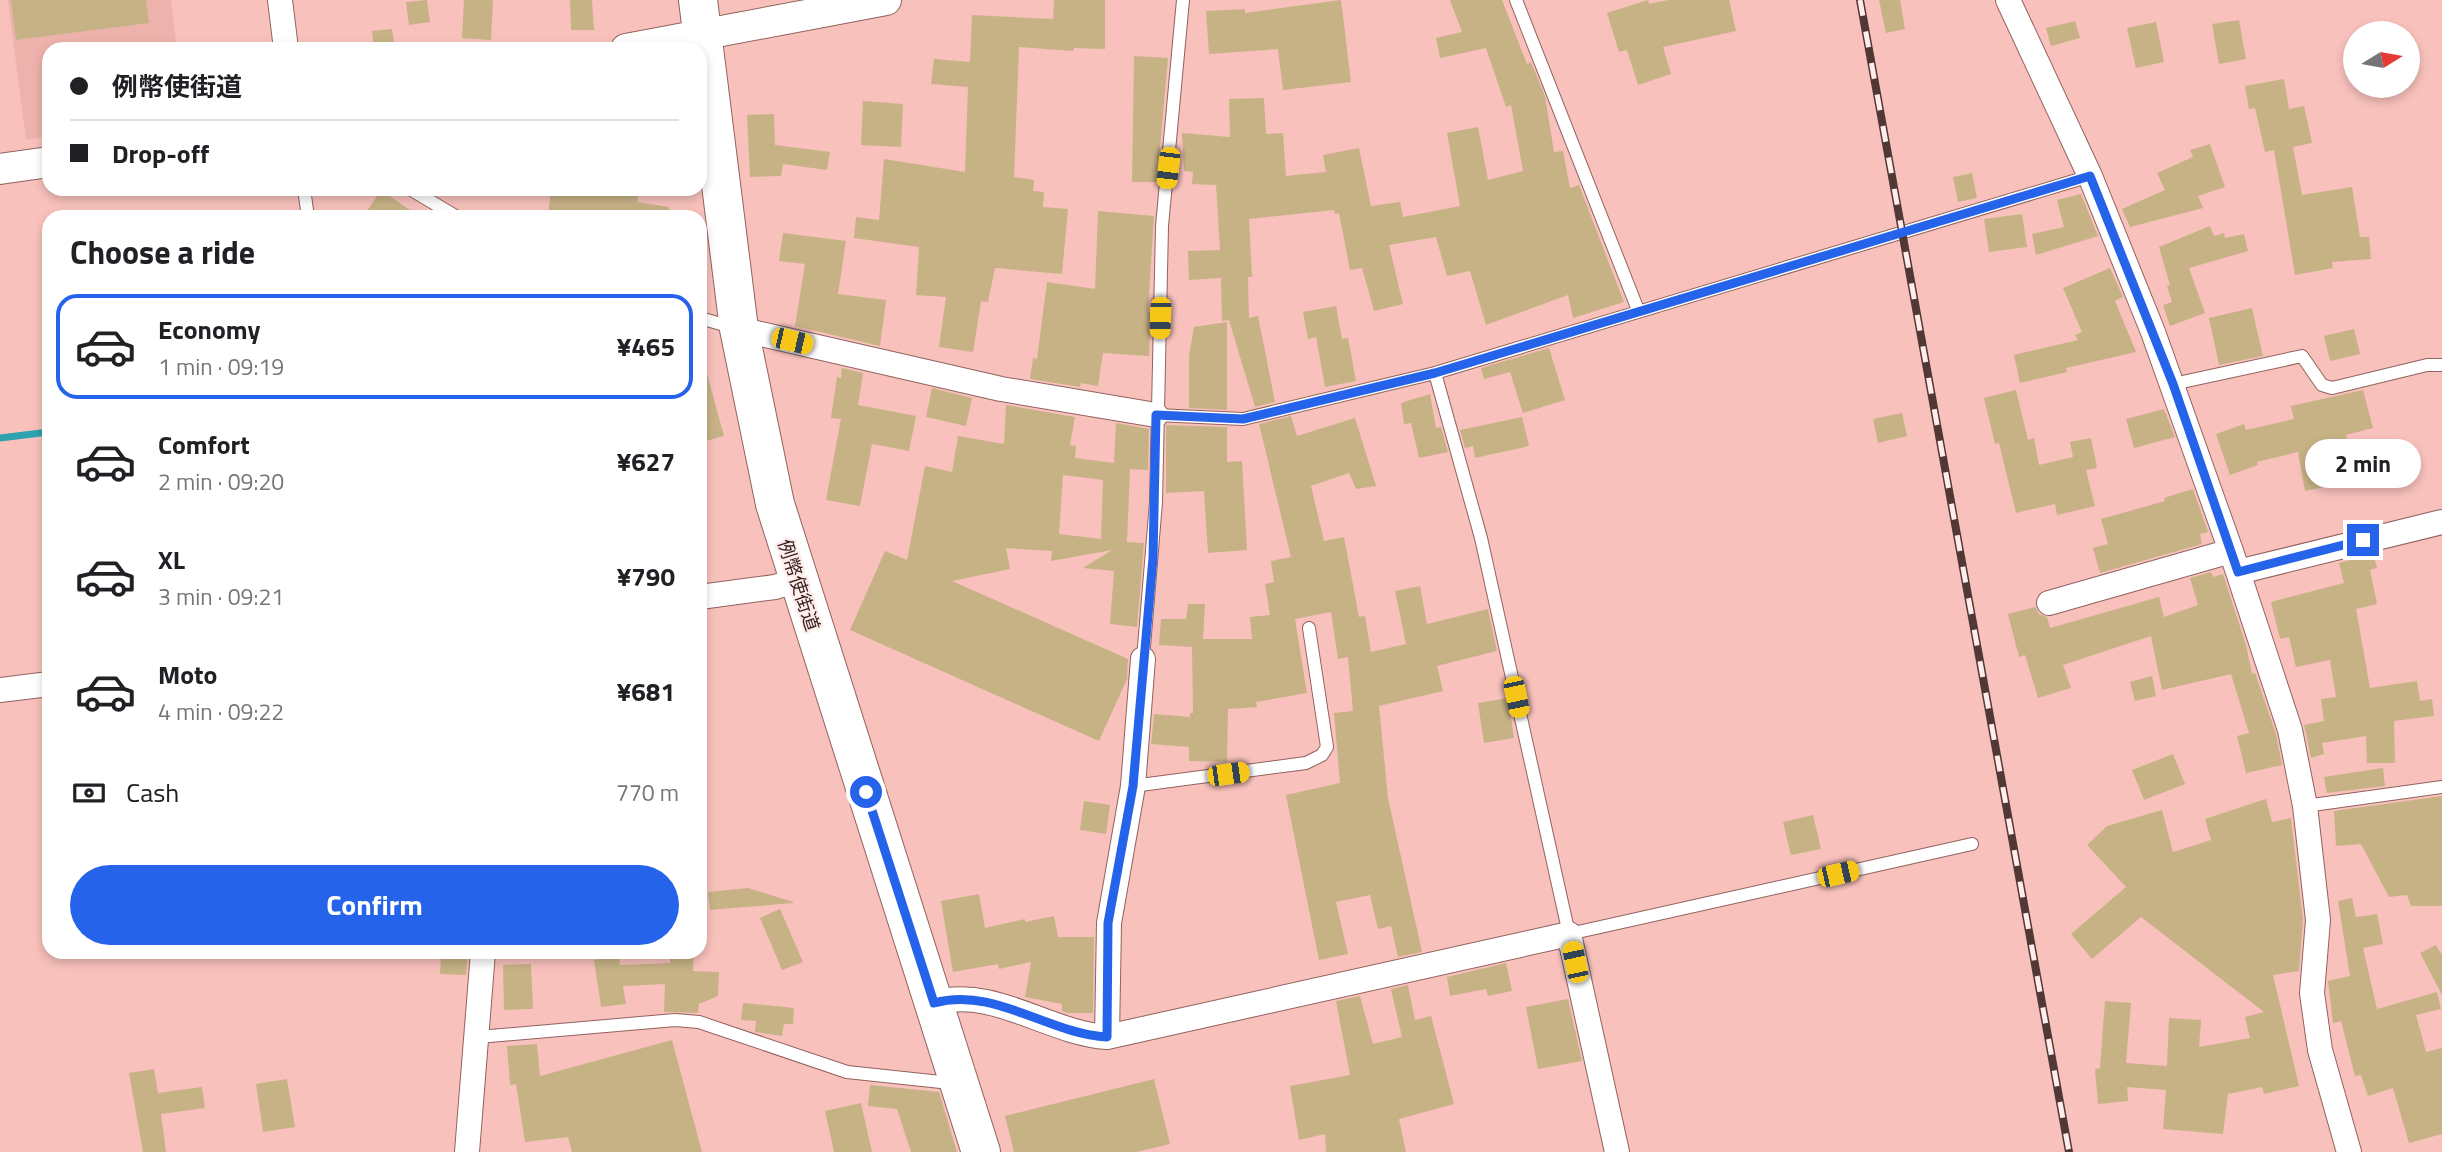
<!DOCTYPE html>
<meta charset="utf-8">
<style>
body{margin:0;font-family:"Titillium Web","Noto Sans JP",sans-serif;background:#f2f2f2;color:#202124;height:100vh;display:flex;flex-direction:column;font-size:26px;white-space:nowrap}
*{box-sizing:border-box;margin:0}
p{font-size:23px;color:#757577}
.icon{flex:none;width:38px;height:38px;fill:none;stroke:currentColor;stroke-width:2;stroke-linecap:round;stroke-linejoin:round}
.map{position:relative;flex:1;overflow:hidden}
.drawer{position:absolute;left:42px;top:210px;width:665px;height:749px;display:flex;flex-direction:column;background:#fff;border-radius:21px;box-shadow:0 4px 10px #0003}
.drawer>*{flex:none}
.hud{position:absolute;left:42px;top:42px;width:665px;height:154px;border-radius:21px;box-shadow:0 4px 10px #0003;display:grid;align-content:center;height:154px;padding:0 28px;background:#fff}
.needle{width:46px;rotate:79deg}
.tools{position:absolute;left:2343px;top:21px;display:grid;gap:14px}
.tools a{display:grid;place-items:center;width:77px;height:77px;border-radius:50%;background:#fff;box-shadow:0 4px 10px #0003;font-size:35px}
.end{position:absolute;width:32px;height:32px;margin:-16px;border:9px solid #2563eb;background:#fff;box-shadow:0 0 0 4px #fff}
.from{border-radius:50%}
.bubble{position:absolute;height:49px;border-radius:24px;background:#fff;box-shadow:0 4px 10px #0003;font-size:23px;font-weight:700;line-height:49px;text-align:center}
.car{position:absolute;width:21px;height:42px;margin:-21px -10px;border-radius:9px;box-shadow:0 0 5px 2px #0007;background:linear-gradient(#f5c518 24%,#345 0 40%,#f5c518 0 76%,#345 0 86%,#f5c518 0)}
.hud b{display:flex;align-items:center;gap:24px;height:66px;font-size:26px}
.hud b+b{border-top:2px solid #e0e0e0}
.hud i{width:18px;height:18px;background:#202124}
ul{padding:0;list-style:none}
li{display:flex;align-items:center;gap:21px;height:105px;margin:0 14px 10px;padding:0 14px;border:4px solid transparent;border-radius:21px}
li div{flex:1}
li b{display:block;font-size:26px}
li em{font-style:normal;font-weight:700}
li.active{border-color:#2563eb}
li>.icon{width:63px;height:63px;stroke-width:1.5}
h2{padding:0 28px;font-size:32px;line-height:84px}
.pay{display:flex;align-items:center;gap:18px;height:77px;padding:0 28px;font-size:26px}
.pay p{margin-inline-start:auto}
.button{display:flex;gap:14px;margin-top:auto;padding:14px 28px}
.button a{flex:1;height:80px;border-radius:42px;background:#2563eb;color:#fff;font-size:28px;font-weight:700;line-height:80px;text-align:center}
.map>svg:first-child{display:block}
.built{fill:#eeb2ac}
.lines{fill:none;stroke-linecap:round;stroke-linejoin:round}
.stream{stroke:#2ca3af;stroke-width:7}
.building{fill:#c7b286;fill-rule:evenodd}
.service-casing{stroke:#92625e;stroke-width:14}
.minor-casing{stroke:#92625e;stroke-width:26}
.tertiary-casing{stroke:#92625e;stroke-width:32}
.primary-casing{stroke:#92625e;stroke-width:40}
.service{stroke:#fff;stroke-width:12}
.minor{stroke:#fff;stroke-width:24}
.tertiary{stroke:#fff;stroke-width:30}
.primary{stroke:#fff;stroke-width:38}
.rail-casing{stroke:#513835;stroke-width:8}
.rail{stroke:#feedeb;stroke-width:5;stroke-dasharray:16;stroke-linecap:butt}
.route{stroke:#2563eb;stroke-width:9}
.labels{text-anchor:middle;stroke-width:5;stroke-linejoin:round;paint-order:stroke}
.street-label{font-size:19px;fill:#331f1d;stroke:#feedeb}
</style>
<div class="map">
<svg width="2442" height="1152" viewBox="0 0 2442 1152">
<rect width="100%" height="100%" fill="#f8c1bc"/>
<path class="built" d="M8,0H171L177,49H49V136L26,140Z"/>
<g class="lines">
<path class="stream" d="M0,438L49,432"/>
</g>
<path class="building" d="M11,0H146L149,23L16,40Z
M427,0L430,22L409,25L406,2Z
M464,0H493L491,40L462,38Z
M570,0H592L594,30H571Z
M1054,0H1105V49L1074,48L1073,51L1019,47L1014,177L1034,180L1033,191L1044,192L1043,207L1068,209L1062,274L995,268L988,302L981,301L973,352L939,347L946,297L916,295L919,247L854,238L856,217L879,220L884,159L965,172L968,87L931,84L934,59L970,62L972,15L1053,19Z
M1341,0L1351,82L1283,90L1278,49L1209,54L1206,11L1245,9V13Z
M1450,0H1502L1527,64L1531,62L1545,96L1554,152L1563,151L1570,188L1579,185L1624,302L1573,318L1568,295L1486,325L1470,271L1447,276L1436,237L1389,245L1403,304L1374,311L1362,268L1350,270L1339,213L1335,214L1334,210L1249,219L1252,277H1248L1249,318L1258,316L1275,402L1255,407L1229,320L1222,321L1221,278L1189,280L1188,251L1220,250L1216,185L1192,184L1193,172L1184,171L1182,133L1230,137L1229,99L1264,98L1266,134L1283,133L1286,176L1326,172L1323,155L1359,148L1371,206L1400,202L1403,217L1460,206L1447,133L1478,127L1488,180L1523,171L1511,105L1506,107L1486,48L1440,58L1436,38L1462,32Z
M1648,0L1649,4L1668,0H1729L1736,31L1663,47L1671,74L1638,85L1627,50L1619,52L1607,13Z
M1879,0H1900L1905,29L1886,33Z
M2239,20L2246,59L2219,64L2212,24Z
M2075,21L2080,38L2051,46L2046,28Z
M2156,22L2164,62L2136,68L2127,28Z
M392,29L395,49H374L372,31Z
M1134,56L1168,58L1157,182H1132Z
M2284,79L2289,109L2304,106L2312,143L2293,147L2302,195L2352,187L2360,237H2369L2371,259L2332,262L2333,268L2295,275L2274,150L2265,152L2255,108L2249,109L2245,86Z
M863,101L903,104L901,147L861,145Z
M774,114L775,145L830,152L827,170L783,164L781,176L750,177L747,115Z
M2210,144L2225,187L2198,196L2203,208L2130,227L2122,209L2165,190L2157,173L2193,157L2190,150Z
M1972,173L1977,198L1958,202L1953,177Z
M551,189H640L637,202L669,207L668,217H548Z
M381,190L420,217H363Z
M2081,194L2098,236L2036,255L2032,234L2064,227L2057,200Z
M1098,211L1154,216L1148,312H1151L1149,356L1103,353L1098,386L1081,383L1080,387L1030,379L1033,358L1037,359L1047,282L1095,289Z
M2022,214L2027,247L1989,252L1984,219Z
M2210,226L2214,236L2224,233L2225,238L2244,234L2248,251L2189,268L2205,313L2170,326L2163,305L2172,302L2167,286L2170,285L2159,247Z
M783,233L846,241L838,294L886,300L880,346L795,326L805,264L779,261Z
M2110,268L2123,297L2115,301L2136,352L2066,368L2067,372L2020,383L2014,355L2078,340L2075,335L2082,332L2063,288Z
M1336,306L1342,339L1348,338L1356,381L1325,387L1316,337L1308,339L1303,312Z
M2252,308L2263,356L2219,365L2209,318Z
M1227,322V410L1189,408V356L1194,327Z
M2354,329L2360,354L2330,361L2324,336Z
M1549,348L1565,400L1523,413L1510,372L1484,379L1481,368Z
M842,368L863,373L858,405L916,416L909,451L872,444L860,506L826,500L841,419L831,418L837,377L841,378Z
M700,370H706L724,436L706,441L700,417Z
M932,388L972,398L966,426L926,417Z
M2016,390L2028,440L2034,438L2039,465L2073,457L2070,442L2091,438L2097,468L2086,470L2095,506L2057,515L2055,504L2016,513L1999,443L1995,444L1984,398Z
M2363,390L2373,428L2346,435L2357,480L2305,491L2298,452L2257,462L2258,465L2230,475L2216,434L2244,424L2246,430L2294,419L2291,406Z
M1430,394L1436,428L1441,427L1448,452L1419,458L1411,423L1404,424L1401,403Z
M1006,405L1075,417L1070,445L1076,446L1075,458L1114,463L1116,423L1149,429L1148,470L1130,469L1127,542L1144,543L1137,627L1110,624L1114,571L1083,568L1112,550L1051,561L1052,551L1006,548L1010,569L952,581L1128,659L1127,679L1099,741L850,630L885,551L907,560L925,466L952,472L958,436L1004,444ZM1063,475L1103,480L1101,539L1059,534Z
M2164,409L2175,437L2134,448L2126,419Z
M1902,413L1907,436L1878,443L1873,419Z
M1291,416L1297,436L1355,418L1376,486L1356,489L1349,473L1311,486L1324,541L1344,537L1359,617L1365,616L1371,652L1406,644L1395,591L1420,586L1427,624L1488,609L1497,651L1437,666L1443,691L1379,706L1388,798L1422,952L1398,957L1391,926L1378,929L1370,895L1336,902L1348,954L1319,960L1286,795L1340,783L1334,713L1353,711L1348,657L1338,659L1331,612L1295,619L1307,693L1256,702L1257,707L1228,709L1227,762L1189,761V747L1151,744L1154,714L1190,717V713H1193L1192,647L1159,645L1161,619H1186L1188,604H1205L1203,639H1252L1250,617L1270,615L1265,584L1274,582L1271,561L1291,557L1259,424Z
M1522,417L1529,446L1475,458L1473,446L1465,448L1460,430Z
M1166,425L1227,427V462L1242,461L1247,550L1208,553L1204,491L1166,493Z
M2193,489L2208,532L2200,534L2202,544L2100,573L2093,548L2108,544L2101,519L2165,501L2164,498Z
M2373,554L2377,568L2370,570L2377,604L2356,609L2370,688L2417,681L2420,701L2432,699L2434,716L2394,721L2395,763H2367L2366,736L2322,743L2324,754L2311,758L2304,725L2324,721L2321,699L2336,697L2330,660L2296,667L2289,637L2280,639L2271,602L2344,583L2339,563Z
M2211,572L2213,577L2223,574L2246,645L2252,674L2255,673L2276,734L2282,765L2246,773L2237,736L2249,733L2231,674L2162,690L2151,636L2063,665L2071,688L2038,698L2025,655L2019,657L2008,614L2035,607L2039,614L2047,617L2050,628L2159,597L2164,617L2198,605L2190,578Z
M2152,676L2156,696L2135,701L2130,682Z
M1508,698L1514,738L1484,743L1478,703Z
M2173,754L2185,784L2144,800L2132,770Z
M2383,768L2385,786L2327,793L2324,777Z
M2442,796V906H2411L2407,895L2389,897L2361,844L2336,846L2334,811Z
M2266,799L2272,822L2291,818L2303,920L2299,971L2273,975L2299,1086L2264,1094L2262,1087L2228,1094L2223,1134L2163,1129L2166,1090L2127,1087L2128,1101L2098,1104L2095,1069L2100,1068L2105,1001L2131,1003L2126,1063L2167,1066L2169,1018L2201,1020L2199,1047L2250,1038L2245,1017L2264,1012L2141,917L2092,959L2071,934L2126,887L2087,845L2107,826L2162,810L2173,852L2211,840L2205,819Z
M1084,801L1110,805L1106,834L1080,830Z
M1813,815L1821,849L1791,855L1783,822Z
M748,888L793,902V903L710,910L708,892Z
M979,894L985,928L1025,919V922L1054,916L1058,937H1094L1093,1013H1067L1062,1011V1004L1025,997L1031,962L999,969L998,964L953,972L941,901Z
M2352,898L2356,917L2377,914L2383,944L2363,948L2377,1009L2437,992L2441,1009L2416,1015L2426,1052L2442,1048V1134L2409,1143L2393,1088L2368,1096L2361,1075L2355,1076L2341,1021L2333,1023L2328,981L2350,976L2338,901Z
M780,909L803,962L782,970L760,918Z
M2436,945L2442,955V995L2420,953Z
M441,952H468L466,975L440,974Z
M670,952H694L693,971L719,972L718,996L699,1004L698,1013L664,1012L665,984L623,986L626,1004L601,1007L594,960L619,957L620,965L670,963Z
M1506,963L1512,991L1488,996L1486,989L1450,996L1447,977Z
M531,964L533,1009L504,1010L503,965Z
M1408,985L1415,1020L1431,1016L1454,1104L1399,1119L1406,1152H1326L1325,1134L1299,1140L1290,1086L1350,1075L1336,1001L1360,996L1373,1044L1402,1037L1391,989Z
M1568,999L1582,1061L1538,1069L1526,1007Z
M743,1003L794,1008L793,1024H784L782,1036L755,1032L756,1021L741,1020Z
M672,1040L702,1152H572L568,1137L525,1142L516,1084L510,1085L507,1046L537,1044L540,1076Z
M154,1069L158,1093L202,1087L205,1108L161,1114L166,1152H143L129,1073Z
M287,1079L295,1127L263,1132L256,1084Z
M1154,1079L1170,1144L1137,1152H1014L1005,1116Z
M870,1085L939,1092L957,1152H911L897,1109L868,1106Z
M861,1103L872,1152H834L825,1111Z"/>
<g class="lines">
<defs>
<path id="service" d="M1516,0L1638,310
M304,189L308,217
M410,189L457,217
M700,318L735,328
M1435,373L1481,538L1569,934L1972,844
M2173,384L2302,356L2322,385L2332,388L2427,365H2442
M1156,415L1243,419L1435,373L2090,176
M1143,659L1156,502L1162,226L1183,0
M1133,786L1306,763L1322,755L1327,747L1309,628
M2305,806L2442,787
M478,1037L675,1020L699,1022L847,1072L941,1082L953,1078"/>
<path id="minor" d="M280,0L286,49
M2008,0L2090,176L2153,332L2231,551L2290,730L2305,806L2318,920L2312,993L2320,1050L2349,1152
M739,329L1001,389L1156,415
M2238,572L2442,522
M700,597L775,587L797,580
M2049,603L2231,551
M0,690L49,684
M934,1003C994,986 1048,1033 1107,1037L1569,934L1617,1152
M1107,1037L1109,923L1133,786L1143,659
M467,1152L483,952"/>
<path id="tertiary" d="M626,49L886,0
M0,169L49,162"/>
<path id="primary" d="M698,0L739,329L775,504L981,1152"/>
</defs>
<use href="#service" class="service-casing"/>
<use href="#minor" class="minor-casing"/>
<use href="#tertiary" class="tertiary-casing"/>
<use href="#primary" class="primary-casing"/>
<use href="#service" class="service"/>
<use href="#minor" class="minor"/>
<use href="#tertiary" class="tertiary"/>
<use href="#primary" class="primary"/>
<defs>
<path id="rail" d="M1860,0L2069,1152"/>
</defs>
<use href="#rail" class="rail-casing"/>
<use href="#rail" class="rail"/>
</g>
<g class="lines">
<path class="route" d="M866,792L934,1003C994,986 1048,1034 1107,1037L1108,923L1133,786L1153,558L1156,415L1243,419L1435,373L2090,176L2173,384L2238,572L2363,540"/>
</g>
<g class="labels">
<g class="street-label">
<text transform="translate(799 585) rotate(72)" y="7">例幣使街道</text>
</g>
</g>
</svg>
<div class="tools">
<a><svg class="needle" viewBox="-14 -14 28 28"><path d="M0-13l5 13h-10z" fill="#e53935"/><path d="M0 13l5-13h-10z" fill="#757577"/></svg></a>
</div>
<i class="end from" style="left:866px;top:792px"></i>
<i class="end" style="left:2363px;top:540px"></i>
<div class="bubble" style="left:2305px;top:439px;width:116px">2 min</div>
<i class="car" style="left:1168px;top:168px;rotate:187deg"></i>
<i class="car" style="left:1160px;top:318px;rotate:182deg"></i>
<i class="car" style="left:792px;top:341px;rotate:103deg"></i>
<i class="car" style="left:1516px;top:697px;rotate:168deg"></i>
<i class="car" style="left:1228px;top:774px;rotate:82deg"></i>
<i class="car" style="left:1838px;top:874px;rotate:77deg"></i>
<i class="car" style="left:1575px;top:962px;rotate:348deg"></i>
<div class="hud">
<b><i class="from"></i>例幣使街道</b>
<b><i></i>Drop-off</b>
</div>
<section class="drawer">
<h2>Choose a ride</h2>
<ul>
<li class="active"><svg class="icon" aria-label="car" viewBox="0 0 24 24"><path d="M5 17H2v-5l4-1 3-4h7l3 4 3 1v5h-3M9 17h6M6 11h13"/><circle cx="7" cy="17" r="2"/><circle cx="17" cy="17" r="2"/></svg><div><b>Economy</b><p>1 min · 09:19</p></div><em>¥465</em></li>
<li><svg class="icon" aria-label="car" viewBox="0 0 24 24"><path d="M5 17H2v-5l4-1 3-4h7l3 4 3 1v5h-3M9 17h6M6 11h13"/><circle cx="7" cy="17" r="2"/><circle cx="17" cy="17" r="2"/></svg><div><b>Comfort</b><p>2 min · 09:20</p></div><em>¥627</em></li>
<li><svg class="icon" aria-label="car" viewBox="0 0 24 24"><path d="M5 17H2v-5l4-1 3-4h7l3 4 3 1v5h-3M9 17h6M6 11h13"/><circle cx="7" cy="17" r="2"/><circle cx="17" cy="17" r="2"/></svg><div><b>XL</b><p>3 min · 09:21</p></div><em>¥790</em></li>
<li><svg class="icon" aria-label="car" viewBox="0 0 24 24"><path d="M5 17H2v-5l4-1 3-4h7l3 4 3 1v5h-3M9 17h6M6 11h13"/><circle cx="7" cy="17" r="2"/><circle cx="17" cy="17" r="2"/></svg><div><b>Moto</b><p>4 min · 09:22</p></div><em>¥681</em></li>
</ul>
<div class="pay"><svg class="icon" aria-label="cash" viewBox="0 0 24 24"><path d="M3 7h18v10H3z"/><circle cx="12" cy="12" r="2"/></svg>Cash<p>770 m</p></div>
<div class="button"><a>Confirm</a></div>
</section>
</div>
